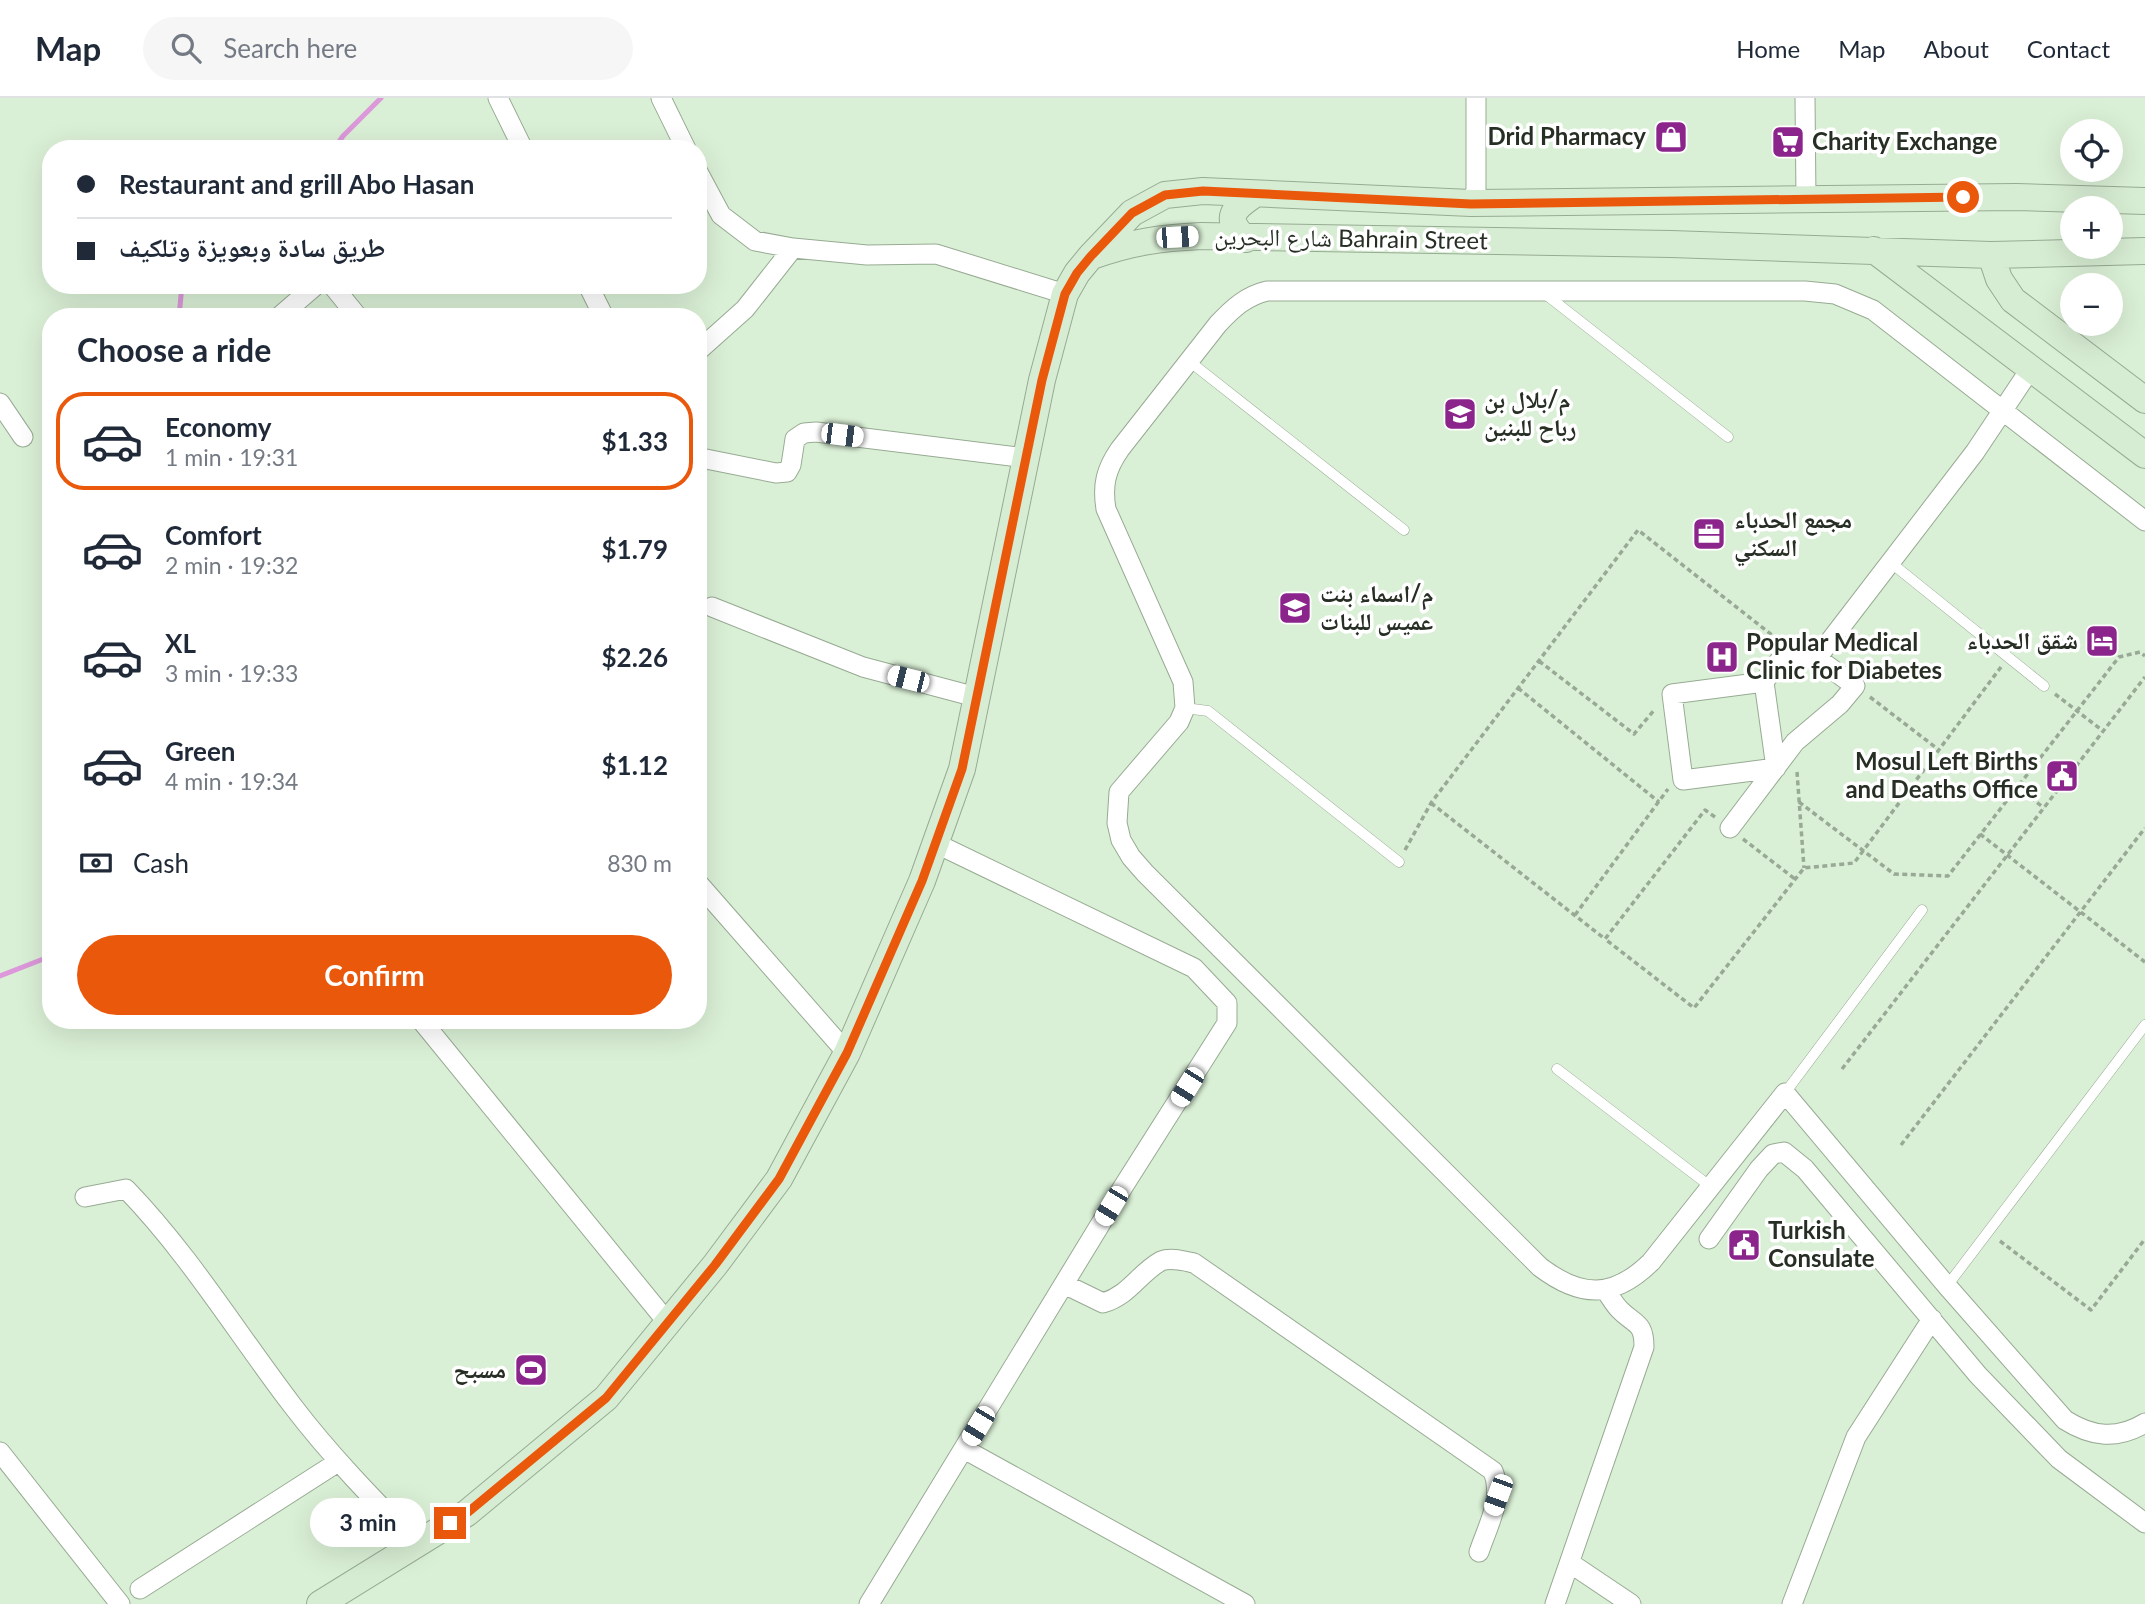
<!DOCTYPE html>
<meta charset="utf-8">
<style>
body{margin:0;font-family:Lato,"Noto Naskh Arabic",sans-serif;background:#f6f6f7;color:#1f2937;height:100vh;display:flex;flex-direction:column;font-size:26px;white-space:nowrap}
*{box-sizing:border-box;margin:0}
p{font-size:23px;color:#747a83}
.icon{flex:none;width:38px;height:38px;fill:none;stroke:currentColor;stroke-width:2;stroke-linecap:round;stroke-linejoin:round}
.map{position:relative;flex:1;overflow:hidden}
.drawer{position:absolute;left:42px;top:210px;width:665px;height:721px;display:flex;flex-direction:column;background:#fff;border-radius:28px;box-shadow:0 7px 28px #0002}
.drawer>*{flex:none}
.top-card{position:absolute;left:42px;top:42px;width:665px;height:154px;border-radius:28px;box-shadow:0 7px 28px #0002;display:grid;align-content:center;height:154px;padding:0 35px;background:#fff}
.buttons{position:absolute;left:2060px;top:21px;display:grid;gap:14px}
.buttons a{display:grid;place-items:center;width:63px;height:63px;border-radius:50%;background:#fff;box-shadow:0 7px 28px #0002;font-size:35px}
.end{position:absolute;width:32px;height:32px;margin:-16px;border:9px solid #ea580c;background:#fff;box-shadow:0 0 0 4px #fff}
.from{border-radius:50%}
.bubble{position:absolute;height:49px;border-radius:24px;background:#fff;box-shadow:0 7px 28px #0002;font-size:23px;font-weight:700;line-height:49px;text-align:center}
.car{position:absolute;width:21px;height:42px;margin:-21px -10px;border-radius:9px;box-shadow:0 0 5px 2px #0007;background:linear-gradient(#fff 24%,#345 0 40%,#fff 0 76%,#345 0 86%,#fff 0)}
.top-card b{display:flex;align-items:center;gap:24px;height:66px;font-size:26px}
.top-card b+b{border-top:2px solid #e0e1e3}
.top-card i{width:18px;height:18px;background:#1f2937}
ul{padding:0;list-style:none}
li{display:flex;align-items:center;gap:21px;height:98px;margin:0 14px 10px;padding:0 21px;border:4px solid transparent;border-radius:28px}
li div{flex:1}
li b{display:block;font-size:26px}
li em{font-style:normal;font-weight:700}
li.active{border-color:#ea580c}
li>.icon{width:63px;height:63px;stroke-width:1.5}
h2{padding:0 35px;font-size:32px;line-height:84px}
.pay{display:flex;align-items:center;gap:18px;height:77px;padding:0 35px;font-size:26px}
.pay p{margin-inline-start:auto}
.button{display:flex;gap:14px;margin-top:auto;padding:14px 35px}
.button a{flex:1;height:80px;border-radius:42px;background:#ea580c;color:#fff;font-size:28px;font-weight:700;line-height:80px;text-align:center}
header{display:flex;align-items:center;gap:42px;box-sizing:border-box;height:98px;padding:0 35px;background:#fff;border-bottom:2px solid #e0e1e3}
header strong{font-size:33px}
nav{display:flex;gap:38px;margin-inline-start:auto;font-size:24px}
.search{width:490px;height:63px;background:#f6f6f7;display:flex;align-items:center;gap:18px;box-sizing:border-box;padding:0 24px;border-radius:38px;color:#747a83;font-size:26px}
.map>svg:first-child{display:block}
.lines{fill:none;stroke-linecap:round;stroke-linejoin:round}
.stream{stroke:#dc98da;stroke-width:5}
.lane-casing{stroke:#97ab93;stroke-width:11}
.street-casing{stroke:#97ab93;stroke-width:21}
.secondary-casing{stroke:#97ab93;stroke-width:28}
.path{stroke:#98a995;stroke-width:3.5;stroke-dasharray:5 3.5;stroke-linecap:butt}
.lane{stroke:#fff;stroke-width:10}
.street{stroke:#fff;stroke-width:19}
.secondary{stroke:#d7edd3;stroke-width:26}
.route{stroke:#ea580c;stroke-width:9}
.labels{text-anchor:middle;stroke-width:7;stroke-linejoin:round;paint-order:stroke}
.poi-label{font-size:24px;font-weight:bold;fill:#272f25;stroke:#fff;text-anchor:start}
.street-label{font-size:24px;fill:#272f25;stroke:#fff}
</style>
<header>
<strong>Map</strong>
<div class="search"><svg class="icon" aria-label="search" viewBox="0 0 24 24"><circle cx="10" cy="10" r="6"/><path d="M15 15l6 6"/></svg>Search here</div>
<nav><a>Home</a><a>Map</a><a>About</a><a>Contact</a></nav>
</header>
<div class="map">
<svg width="2145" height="1506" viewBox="0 0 2145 1506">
<rect width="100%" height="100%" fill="#daf0d6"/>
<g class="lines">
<path class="stream" d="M334,51L343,38L381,0
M179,219L182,187
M0,878L51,858"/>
<defs>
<path id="lane" d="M1544,195L1728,339
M1189,263L1404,432
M1890,464L2044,588
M1185,610L1208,613L1399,764
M1557,971L1711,1089
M1785,995L1922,812
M1947,1188L2145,927"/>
<path id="street" d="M498,0L523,51
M661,0L686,51
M1805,0L1806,101
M698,74L721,117L755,143L793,150L867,157L936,156L1065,196
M1471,105L1476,92V0
M332,187L358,219
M588,187L604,219
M279,219L316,187
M698,253L745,211L793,150
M0,305L23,339
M701,360L776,375L787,374L791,367L795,341L804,335L816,334L1026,360
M2145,423L1873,212L1835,196L1805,193H1267C1246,198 1233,210 1218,226L1120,351C1106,371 1102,387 1106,411L1183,584L1185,610L1179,624L1119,694L1117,725L1121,742L1131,759L1145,775L1540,1169C1581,1200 1613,1201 1651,1164L1785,995L1947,1188L2065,1322C2092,1339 2117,1342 2145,1325
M712,509L863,569L976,599
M1817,560L1975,354L2031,270
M1730,730L1795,644L1840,606L1855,588L1817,560L1782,559L1764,584L1776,670L1683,682L1672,596L1764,584
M698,785L847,955
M421,922L668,1225
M85,1099L126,1091C189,1156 237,1235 292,1307C330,1357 373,1401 417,1446
M1709,1141L1759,1071L1773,1056L1784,1054L1805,1071L1978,1277L2059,1361L2145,1425
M1064,1186L1103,1205C1130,1197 1139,1175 1161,1163C1171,1159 1184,1163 1194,1165L1493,1373C1504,1400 1488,1427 1479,1454
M964,1351L1245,1506
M0,1354L120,1506
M1570,1465L1631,1506
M140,1491L338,1364
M869,1506L1123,1089L1227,925V905L1194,870L935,745
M1555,1506L1644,1249C1644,1223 1634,1227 1619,1211C1614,1206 1610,1198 1605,1192
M1792,1506L1856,1339L1932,1221"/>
<path id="secondary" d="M1246,141C1222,120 1234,110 1255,96
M1874,152L2145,357
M1991,157L1999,181L2013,202L2145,302
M1092,158C1132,144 1160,140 1201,138L1671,146L1991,157L2145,153
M320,1506L467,1415L606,1300L715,1167L779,1081L847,955L922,783L962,671L1042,282L1065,196L1077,175L1091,158L1132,115L1165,97L1203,93L1471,105L2016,99L2145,103"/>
</defs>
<use href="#lane" class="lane-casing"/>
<use href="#street" class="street-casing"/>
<use href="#secondary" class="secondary-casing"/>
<path class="path" d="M1539,563L1634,636L1655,611
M1518,590L1659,704
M2055,596L2103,633
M1870,599L1939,652
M1797,674L1804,770
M2017,689L2044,710
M1799,704L1894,776L1948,778L2119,559L2140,554L2145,558
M1431,705L1605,841
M1715,719L1705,712L1605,841L1694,910L1804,770L1854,765L2001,569
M1980,736L2145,864
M1743,741L1795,781
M1405,752L1431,705L1638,432L1777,541
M1575,817L1668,691
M1842,971L2145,579
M1901,1047L2145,730
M2000,1143L2091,1212L2145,1141"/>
<use href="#lane" class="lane"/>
<use href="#street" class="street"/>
<use href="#secondary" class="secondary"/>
</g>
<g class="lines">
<path class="route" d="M450,1425L467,1415L606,1300L715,1167L779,1081L847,955L922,783L962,671L1042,282L1065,196L1077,175L1091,158L1132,115L1165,97L1203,93L1471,106L1963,99"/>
</g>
<defs>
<symbol id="shop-square" viewBox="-11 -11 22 22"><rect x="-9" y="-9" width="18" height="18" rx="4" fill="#8b248b" stroke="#fff"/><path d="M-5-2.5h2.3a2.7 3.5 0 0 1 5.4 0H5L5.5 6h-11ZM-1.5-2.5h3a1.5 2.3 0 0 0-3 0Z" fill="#fff"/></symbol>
<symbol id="supermarket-square" viewBox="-11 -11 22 22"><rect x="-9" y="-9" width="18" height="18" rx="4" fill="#8b248b" stroke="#fff"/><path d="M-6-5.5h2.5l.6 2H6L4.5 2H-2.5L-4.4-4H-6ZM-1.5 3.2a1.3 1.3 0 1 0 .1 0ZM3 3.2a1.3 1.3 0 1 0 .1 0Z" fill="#fff"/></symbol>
<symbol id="school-square" viewBox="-11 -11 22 22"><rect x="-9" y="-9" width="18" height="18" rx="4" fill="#8b248b" stroke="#fff"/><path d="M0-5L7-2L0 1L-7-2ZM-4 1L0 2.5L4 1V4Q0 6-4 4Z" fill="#fff"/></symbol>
<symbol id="office-square" viewBox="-11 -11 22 22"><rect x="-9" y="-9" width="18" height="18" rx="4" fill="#8b248b" stroke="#fff"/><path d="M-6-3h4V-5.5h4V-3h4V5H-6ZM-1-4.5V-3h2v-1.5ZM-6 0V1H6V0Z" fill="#fff"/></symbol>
<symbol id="hotel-square" viewBox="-11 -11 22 22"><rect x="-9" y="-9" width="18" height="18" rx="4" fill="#8b248b" stroke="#fff"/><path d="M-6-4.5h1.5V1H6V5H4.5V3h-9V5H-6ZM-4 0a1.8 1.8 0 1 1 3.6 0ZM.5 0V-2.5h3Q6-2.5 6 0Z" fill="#fff"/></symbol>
<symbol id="hospital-square" viewBox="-11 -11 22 22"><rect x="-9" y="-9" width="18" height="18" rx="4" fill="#8b248b" stroke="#fff"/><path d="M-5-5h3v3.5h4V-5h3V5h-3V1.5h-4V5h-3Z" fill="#fff"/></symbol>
<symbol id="civic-square" viewBox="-11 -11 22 22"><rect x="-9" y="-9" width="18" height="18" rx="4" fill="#8b248b" stroke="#fff"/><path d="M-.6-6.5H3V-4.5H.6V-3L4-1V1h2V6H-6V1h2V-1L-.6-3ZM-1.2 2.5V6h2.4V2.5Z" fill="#fff"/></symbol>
<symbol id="stadium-square" viewBox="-11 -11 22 22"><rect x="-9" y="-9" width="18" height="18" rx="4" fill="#8b248b" stroke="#fff"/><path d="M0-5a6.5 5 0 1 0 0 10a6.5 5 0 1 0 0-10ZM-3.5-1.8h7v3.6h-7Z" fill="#fff"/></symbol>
</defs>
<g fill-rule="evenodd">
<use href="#shop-square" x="1652" y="20" width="38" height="38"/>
<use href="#supermarket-square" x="1769" y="25" width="38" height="38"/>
<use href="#school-square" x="1441" y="297" width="38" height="38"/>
<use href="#office-square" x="1690" y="417" width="38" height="38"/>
<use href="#school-square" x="1276" y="491" width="38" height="38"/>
<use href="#hotel-square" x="2083" y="524" width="38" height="38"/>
<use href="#hospital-square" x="1703" y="540" width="38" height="38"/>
<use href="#civic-square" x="2043" y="659" width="38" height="38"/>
<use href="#civic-square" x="1725" y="1128" width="38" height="38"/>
<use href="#stadium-square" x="512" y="1253" width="38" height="38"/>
</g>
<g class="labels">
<g class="poi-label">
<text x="1646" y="47" text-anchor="end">Drid Pharmacy</text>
<text x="1812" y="52">Charity Exchange</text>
<text x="1484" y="310">م/بلال بن<tspan x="1484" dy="28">رباح للبنين</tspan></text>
<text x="1734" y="430">مجمع الحدباء<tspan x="1734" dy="28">السكني</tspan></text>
<text x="1320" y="504">م/اسماء بنت<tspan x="1320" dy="28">عميس للبنات</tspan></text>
<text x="2078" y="551" text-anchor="end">شقق الحدباء</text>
<text x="1746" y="553">Popular Medical<tspan x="1746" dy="28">Clinic for Diabetes</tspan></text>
<text x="2038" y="672" text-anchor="end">Mosul Left Births<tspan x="2038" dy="28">and Deaths Office</tspan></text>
<text x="1768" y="1141">Turkish<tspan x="1768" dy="28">Consulate</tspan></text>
<text x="506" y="1280" text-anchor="end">مسبح</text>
</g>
<g class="street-label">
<text transform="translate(1351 141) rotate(1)" y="8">شارع البحرين Bahrain Street</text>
</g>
</g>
</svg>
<div class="buttons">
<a><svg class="icon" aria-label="locate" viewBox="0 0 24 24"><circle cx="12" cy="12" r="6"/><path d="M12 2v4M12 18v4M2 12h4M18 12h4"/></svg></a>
<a>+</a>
<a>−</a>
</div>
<i class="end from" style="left:1963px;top:99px"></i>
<i class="end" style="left:450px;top:1425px"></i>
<div class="bubble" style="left:310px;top:1400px;width:116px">3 min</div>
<i class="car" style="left:1177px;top:139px;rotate:87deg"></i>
<i class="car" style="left:842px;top:337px;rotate:97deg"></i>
<i class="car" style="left:908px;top:581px;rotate:284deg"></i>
<i class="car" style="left:1187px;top:989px;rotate:212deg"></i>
<i class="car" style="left:1111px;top:1108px;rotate:211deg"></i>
<i class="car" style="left:978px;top:1328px;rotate:211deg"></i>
<i class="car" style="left:1498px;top:1397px;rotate:200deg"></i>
<div class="top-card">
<b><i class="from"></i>Restaurant and grill Abo Hasan</b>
<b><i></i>طريق سادة وبعويزة وتلكيف</b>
</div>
<section class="drawer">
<h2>Choose a ride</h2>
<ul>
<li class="active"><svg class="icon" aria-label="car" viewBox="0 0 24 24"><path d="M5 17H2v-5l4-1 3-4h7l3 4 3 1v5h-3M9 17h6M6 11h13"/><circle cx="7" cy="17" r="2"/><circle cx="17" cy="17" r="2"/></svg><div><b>Economy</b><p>1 min · 19:31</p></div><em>$1.33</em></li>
<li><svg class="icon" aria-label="car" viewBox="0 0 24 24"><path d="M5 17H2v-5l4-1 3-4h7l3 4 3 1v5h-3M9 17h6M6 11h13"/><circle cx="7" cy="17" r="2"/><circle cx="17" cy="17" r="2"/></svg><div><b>Comfort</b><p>2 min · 19:32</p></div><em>$1.79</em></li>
<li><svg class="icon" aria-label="car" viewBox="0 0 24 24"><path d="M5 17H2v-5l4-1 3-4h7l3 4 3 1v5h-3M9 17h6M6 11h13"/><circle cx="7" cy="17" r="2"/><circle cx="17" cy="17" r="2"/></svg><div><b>XL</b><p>3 min · 19:33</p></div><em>$2.26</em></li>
<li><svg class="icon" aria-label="car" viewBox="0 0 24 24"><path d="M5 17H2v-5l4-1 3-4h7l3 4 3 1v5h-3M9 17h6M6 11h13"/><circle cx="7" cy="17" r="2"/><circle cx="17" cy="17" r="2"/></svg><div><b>Green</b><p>4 min · 19:34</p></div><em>$1.12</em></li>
</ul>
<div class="pay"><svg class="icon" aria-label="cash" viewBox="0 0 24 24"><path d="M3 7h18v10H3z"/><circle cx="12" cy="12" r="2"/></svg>Cash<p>830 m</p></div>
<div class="button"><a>Confirm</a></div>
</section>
</div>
